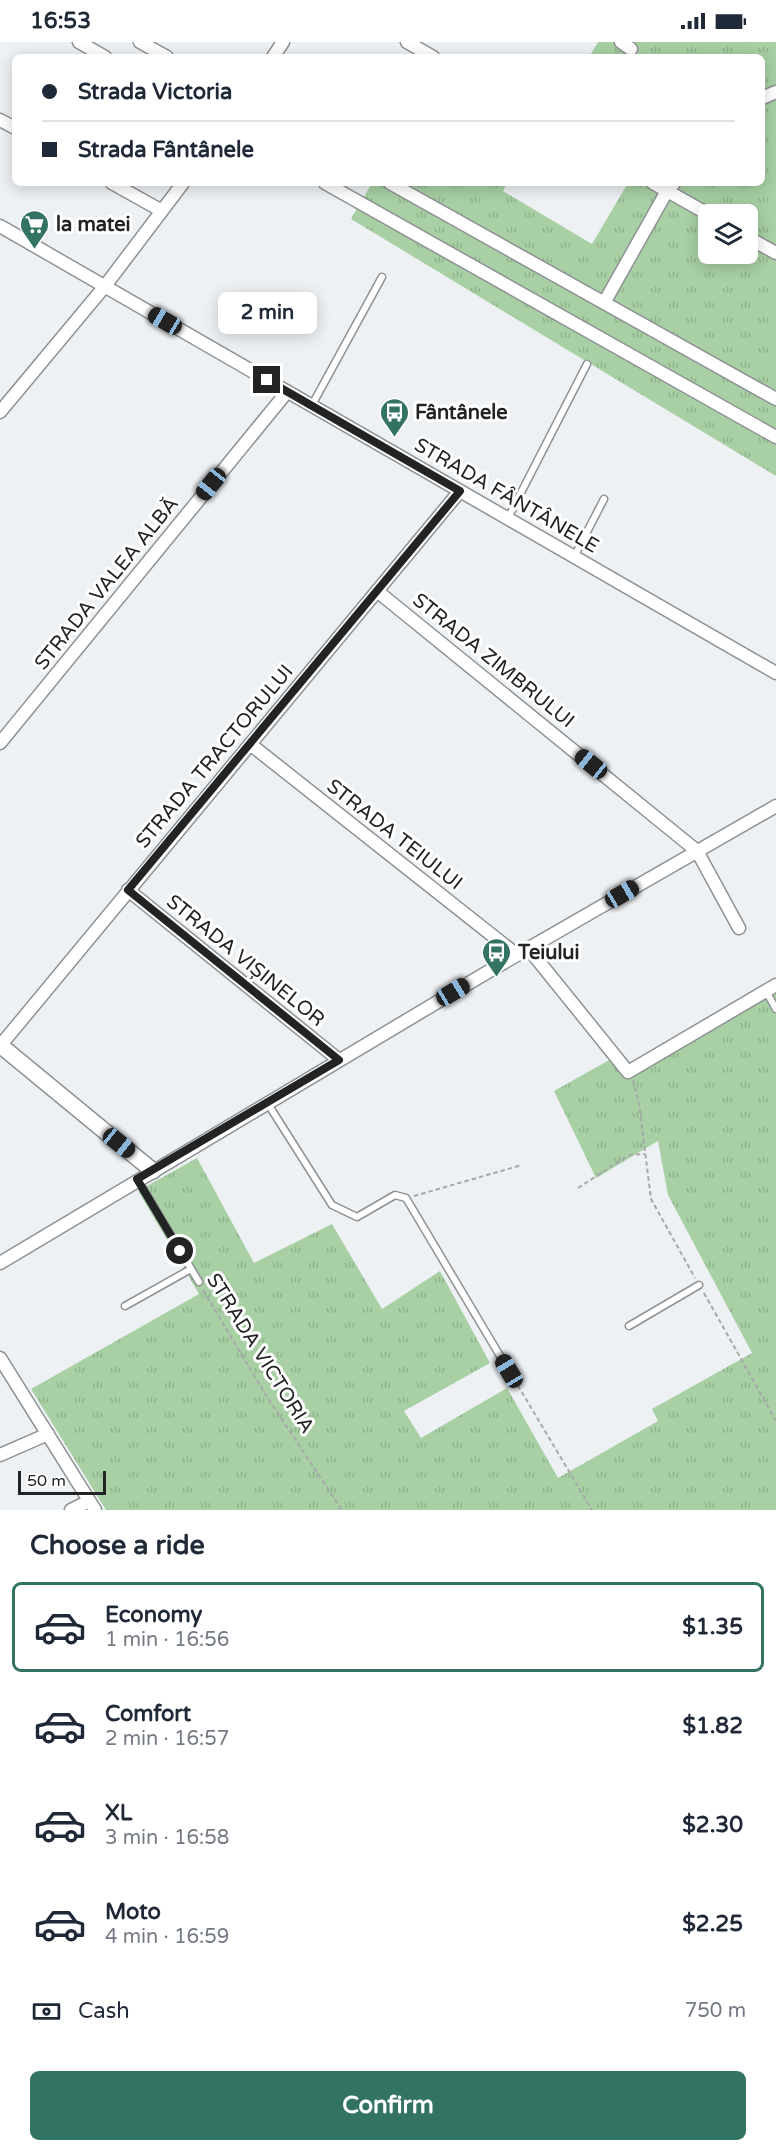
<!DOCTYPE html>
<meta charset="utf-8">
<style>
body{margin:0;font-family:"Varela Round",sans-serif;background:#f6f6f7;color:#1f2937;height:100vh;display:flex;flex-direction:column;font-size:22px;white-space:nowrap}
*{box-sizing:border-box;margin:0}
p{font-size:20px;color:#747a83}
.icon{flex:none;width:33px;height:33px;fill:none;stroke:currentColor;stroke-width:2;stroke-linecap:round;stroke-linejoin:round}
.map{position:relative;height:1468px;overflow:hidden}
.side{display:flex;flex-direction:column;background:#fff;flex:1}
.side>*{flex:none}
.top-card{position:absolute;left:12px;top:12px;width:753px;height:132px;border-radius:9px;box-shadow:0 3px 15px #0003;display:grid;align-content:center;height:132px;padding:0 30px;background:#fff}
.tools{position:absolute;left:698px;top:162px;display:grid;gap:12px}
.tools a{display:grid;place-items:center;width:60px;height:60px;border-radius:9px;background:#fff;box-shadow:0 3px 15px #0003;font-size:30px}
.scale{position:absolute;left:18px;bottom:15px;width:88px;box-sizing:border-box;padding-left:6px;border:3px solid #222324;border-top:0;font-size:16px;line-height:21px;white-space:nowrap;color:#222324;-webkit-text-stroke:4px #fff;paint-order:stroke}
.end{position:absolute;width:27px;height:27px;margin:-14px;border:8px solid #222324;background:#fff;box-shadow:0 0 0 3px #fff}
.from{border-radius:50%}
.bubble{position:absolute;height:42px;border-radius:9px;background:#fff;box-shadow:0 3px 15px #0003;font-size:20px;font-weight:800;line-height:42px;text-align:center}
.car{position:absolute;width:18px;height:36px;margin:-18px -9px;border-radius:8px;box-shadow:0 0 4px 2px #0007;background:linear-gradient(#222 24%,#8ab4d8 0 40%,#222 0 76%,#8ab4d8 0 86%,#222 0)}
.top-card b{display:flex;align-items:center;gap:21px;height:57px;font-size:22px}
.top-card b+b{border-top:2px solid #e0e1e3}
.top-card i{width:15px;height:15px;background:#1f2937}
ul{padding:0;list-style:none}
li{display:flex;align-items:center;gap:18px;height:90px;margin:0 12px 9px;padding:0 18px;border:3px solid transparent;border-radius:9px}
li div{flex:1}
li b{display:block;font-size:22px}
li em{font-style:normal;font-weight:800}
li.current{border-color:#327363}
li>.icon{width:54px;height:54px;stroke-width:1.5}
h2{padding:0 30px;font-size:27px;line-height:72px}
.pay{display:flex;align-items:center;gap:15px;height:66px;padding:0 30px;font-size:22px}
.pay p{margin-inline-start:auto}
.primary-button{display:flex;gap:12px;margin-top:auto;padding:12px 30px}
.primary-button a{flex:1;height:69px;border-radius:9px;background:#327363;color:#fff;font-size:24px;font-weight:800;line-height:69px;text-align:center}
.status{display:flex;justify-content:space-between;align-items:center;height:42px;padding:0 30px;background:#fff;direction:ltr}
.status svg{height:16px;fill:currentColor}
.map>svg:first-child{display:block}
.grass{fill:url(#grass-tufts);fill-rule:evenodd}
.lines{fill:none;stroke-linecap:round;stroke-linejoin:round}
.service-casing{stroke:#8f9294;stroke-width:9}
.minor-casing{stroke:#8f9294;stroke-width:15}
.tertiary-casing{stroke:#8f9294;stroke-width:18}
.path{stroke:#a6a8aa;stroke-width:2;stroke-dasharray:4.5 3;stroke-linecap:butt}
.service{stroke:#fff;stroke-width:6}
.minor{stroke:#fff;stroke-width:12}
.tertiary{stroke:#fff;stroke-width:15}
.route{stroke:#222324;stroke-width:8}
.labels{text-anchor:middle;stroke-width:6;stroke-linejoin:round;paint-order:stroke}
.poi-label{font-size:20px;font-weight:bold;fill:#222324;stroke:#fff;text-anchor:start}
.street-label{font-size:20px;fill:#222324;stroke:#fff}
</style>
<div class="status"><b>16:53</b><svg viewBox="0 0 49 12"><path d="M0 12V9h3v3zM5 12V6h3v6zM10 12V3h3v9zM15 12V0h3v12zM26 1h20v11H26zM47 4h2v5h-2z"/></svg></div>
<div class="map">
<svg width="776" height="1468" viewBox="0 0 776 1468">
<defs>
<pattern id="grass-tufts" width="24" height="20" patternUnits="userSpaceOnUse" patternTransform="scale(1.5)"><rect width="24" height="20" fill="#a8d0a4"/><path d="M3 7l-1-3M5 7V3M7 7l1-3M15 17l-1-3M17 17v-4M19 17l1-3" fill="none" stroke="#90b28d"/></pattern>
</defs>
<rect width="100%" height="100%" fill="#eef1f4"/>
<path class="grass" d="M598,0H776V434L351,177L372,141H507L503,149L592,202L628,141H762V15H589ZM708,172H747V212H708Z
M776,948V1468H106L31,1347L199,1252L138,1149L197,1116L254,1221L332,1182L382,1267L440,1229L490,1321L404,1369L421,1396L507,1346L558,1436L658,1379L652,1367L752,1311L668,1153L658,1099L596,1136L554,1049L611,1017L625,1037Z"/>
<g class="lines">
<defs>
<path id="service" d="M312,363L382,235
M508,476L587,322
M574,515L604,457
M766,949L776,967
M268,1062L332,1163L357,1175L395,1153L406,1156L509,1329
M138,1138L199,1240
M125,1264L191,1227
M629,1284L699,1243"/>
<path id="minor" d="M79,0L105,15
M140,0L167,15
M407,0L433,15
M621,0L631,7
M273,15L283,0
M762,56L776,50
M0,78L15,86
M112,141L162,169
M325,141L776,395
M390,141L776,357
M653,141L708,172
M0,184L776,631
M747,195L776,211
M604,261L667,149L674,141
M0,370L105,244L183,141
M377,549L697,809L739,886
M0,701L287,350
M250,702L517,913
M128,848L339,1018
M528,906L628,1030L776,943
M0,1004L460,449
M0,1221L491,928L776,764
M0,1316L95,1468
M0,1413L48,1392
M71,1468L89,1459"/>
<path id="tertiary" d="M0,1003L153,1129"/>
</defs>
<use href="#service" class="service-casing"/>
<use href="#minor" class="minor-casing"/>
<use href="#tertiary" class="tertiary-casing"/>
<path class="path" d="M633,1038L639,1061L651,1157L695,1236
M578,1146L629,1113L645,1112
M414,1154L522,1123
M203,1248L267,1355L342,1468
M704,1251L776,1379
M514,1337L592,1468"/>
<use href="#service" class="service"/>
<use href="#minor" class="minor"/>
<use href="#tertiary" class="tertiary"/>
</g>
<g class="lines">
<path class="route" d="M180,1209L137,1137L339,1018L128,848L460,449L267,338"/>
</g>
<defs>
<symbol id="supermarket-pin" viewBox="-11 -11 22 30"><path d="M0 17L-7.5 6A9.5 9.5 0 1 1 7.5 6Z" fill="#327363" stroke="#fff"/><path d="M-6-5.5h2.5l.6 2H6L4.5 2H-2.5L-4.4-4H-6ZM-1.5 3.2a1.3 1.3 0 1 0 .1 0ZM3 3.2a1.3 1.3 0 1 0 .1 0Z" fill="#fff"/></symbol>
<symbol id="bus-pin" viewBox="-11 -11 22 30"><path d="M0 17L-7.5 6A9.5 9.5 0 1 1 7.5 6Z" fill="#327363" stroke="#fff"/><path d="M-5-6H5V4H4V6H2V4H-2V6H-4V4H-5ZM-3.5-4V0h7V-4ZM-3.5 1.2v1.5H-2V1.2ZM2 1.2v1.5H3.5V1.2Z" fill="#fff"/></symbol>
</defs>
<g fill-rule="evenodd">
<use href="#supermarket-pin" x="18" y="166" width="33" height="45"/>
<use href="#bus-pin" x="378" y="354" width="33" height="45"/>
<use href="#bus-pin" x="480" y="894" width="33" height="45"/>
</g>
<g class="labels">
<g class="poi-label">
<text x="56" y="189">la matei</text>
<text x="415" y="377">Fântânele</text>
<text x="518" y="917">Teiului</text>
</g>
<g class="street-label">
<text transform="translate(507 453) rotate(30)" y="7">STRADA FÂNTÂNELE</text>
<text transform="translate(106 541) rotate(-51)" y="7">STRADA VALEA ALBĂ</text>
<text transform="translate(494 618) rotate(39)" y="7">STRADA ZIMBRULUI</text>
<text transform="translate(214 714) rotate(-50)" y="7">STRADA TRACTORULUI</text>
<text transform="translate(395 792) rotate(38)" y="7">STRADA TEIULUI</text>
<text transform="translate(246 918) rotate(39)" y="7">STRADA VIȘINELOR</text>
<text transform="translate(261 1311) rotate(58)" y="7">STRADA VICTORIA</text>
</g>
</g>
</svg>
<div class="tools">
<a><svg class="icon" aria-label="layers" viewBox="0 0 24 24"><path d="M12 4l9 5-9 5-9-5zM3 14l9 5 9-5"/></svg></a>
</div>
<div class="scale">50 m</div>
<i class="end from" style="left:180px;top:1209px"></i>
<i class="end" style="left:267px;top:338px"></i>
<div class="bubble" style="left:218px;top:250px;width:99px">2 min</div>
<i class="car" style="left:165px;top:279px;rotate:300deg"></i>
<i class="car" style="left:211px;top:442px;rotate:219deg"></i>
<i class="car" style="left:591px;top:722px;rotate:309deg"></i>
<i class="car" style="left:622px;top:852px;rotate:60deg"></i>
<i class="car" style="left:453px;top:950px;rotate:59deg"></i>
<i class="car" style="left:119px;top:1101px;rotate:129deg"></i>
<i class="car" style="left:509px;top:1329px;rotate:329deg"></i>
<div class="top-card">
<b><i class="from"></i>Strada Victoria</b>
<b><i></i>Strada Fântânele</b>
</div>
</div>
<section class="side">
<h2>Choose a ride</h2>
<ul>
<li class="current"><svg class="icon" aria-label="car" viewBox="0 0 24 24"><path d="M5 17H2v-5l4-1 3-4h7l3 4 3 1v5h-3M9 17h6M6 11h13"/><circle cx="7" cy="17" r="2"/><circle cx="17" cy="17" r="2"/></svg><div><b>Economy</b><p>1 min · 16:56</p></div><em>$1.35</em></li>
<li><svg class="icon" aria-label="car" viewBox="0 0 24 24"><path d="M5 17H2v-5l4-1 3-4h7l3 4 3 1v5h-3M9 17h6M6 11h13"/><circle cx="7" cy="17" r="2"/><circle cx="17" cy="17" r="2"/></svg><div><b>Comfort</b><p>2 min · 16:57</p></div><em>$1.82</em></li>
<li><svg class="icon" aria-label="car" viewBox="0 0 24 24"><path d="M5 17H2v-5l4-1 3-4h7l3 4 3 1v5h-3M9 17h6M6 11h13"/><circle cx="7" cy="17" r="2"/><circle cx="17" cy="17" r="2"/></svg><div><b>XL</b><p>3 min · 16:58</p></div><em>$2.30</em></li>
<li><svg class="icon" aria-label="car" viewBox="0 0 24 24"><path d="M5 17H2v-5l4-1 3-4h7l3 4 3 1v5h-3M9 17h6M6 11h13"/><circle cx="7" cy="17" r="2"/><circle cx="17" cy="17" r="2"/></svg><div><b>Moto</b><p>4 min · 16:59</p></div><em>$2.25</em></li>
</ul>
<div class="pay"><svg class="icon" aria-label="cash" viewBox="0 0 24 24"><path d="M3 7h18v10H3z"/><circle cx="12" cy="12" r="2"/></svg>Cash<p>750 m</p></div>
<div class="primary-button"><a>Confirm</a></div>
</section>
